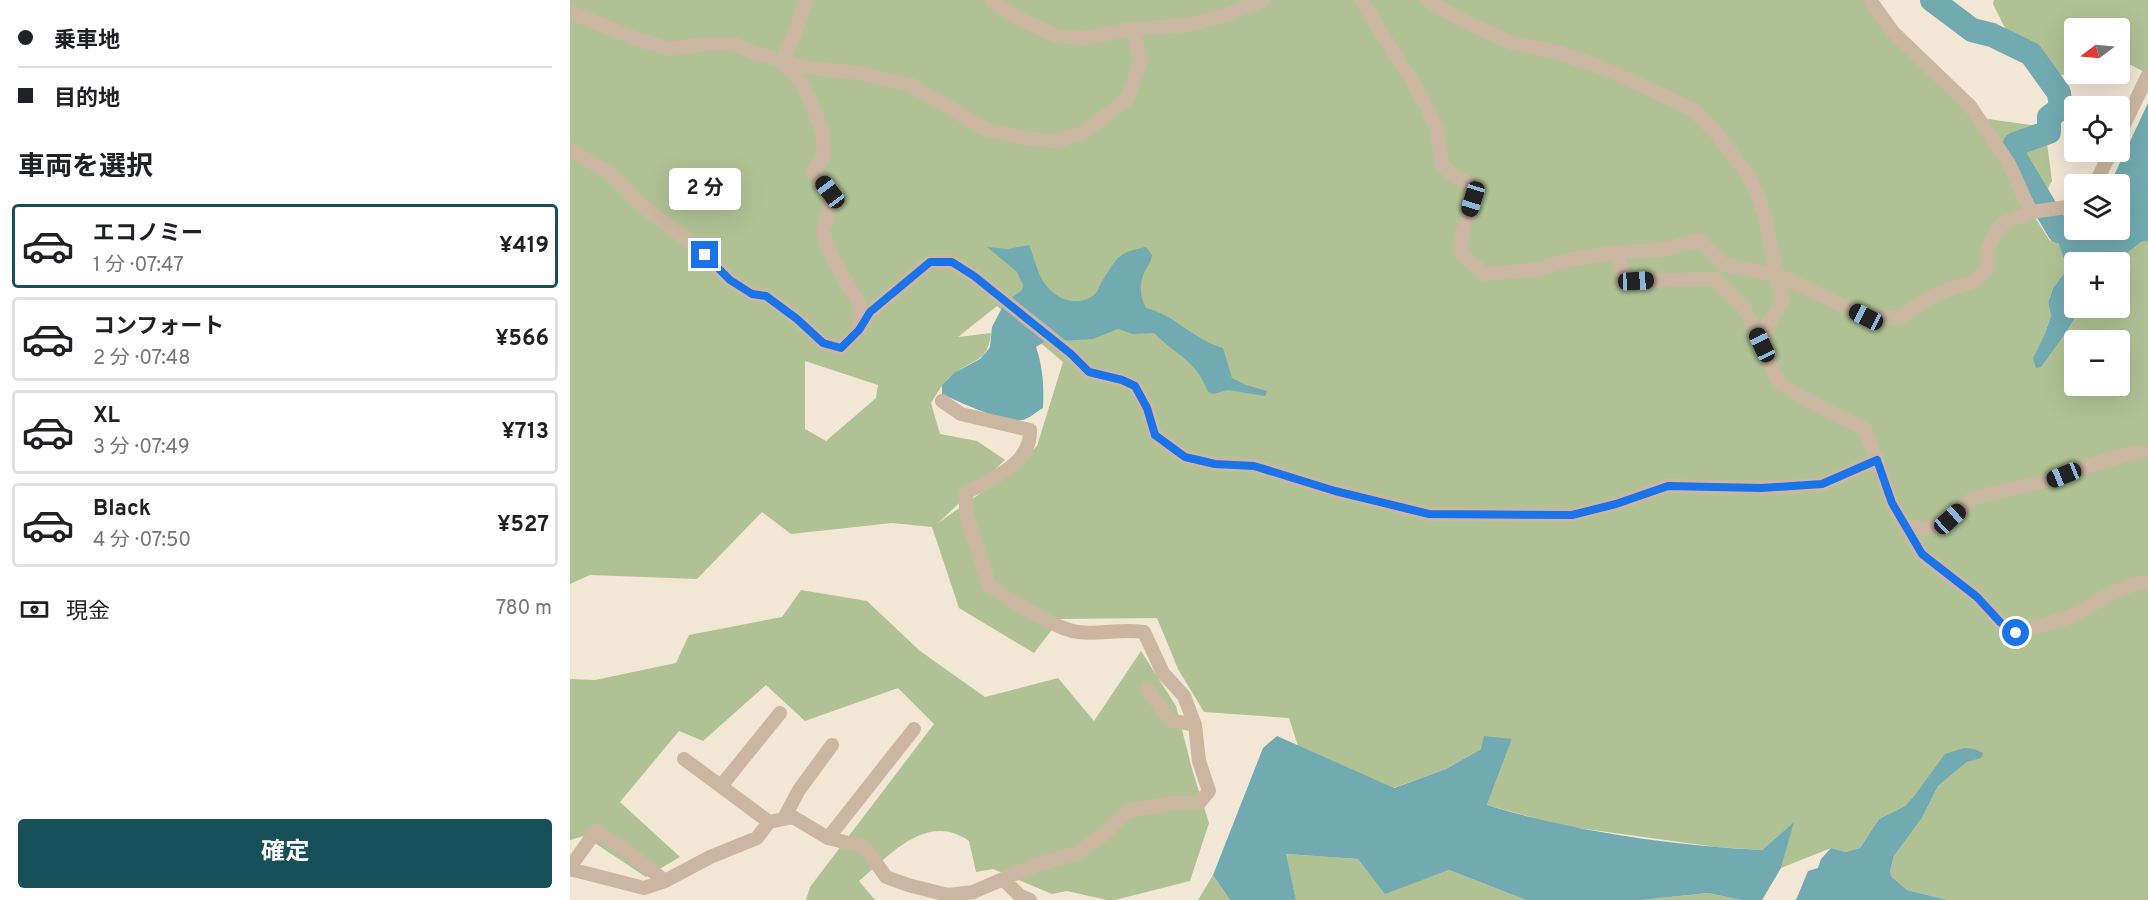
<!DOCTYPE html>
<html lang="ja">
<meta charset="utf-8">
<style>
body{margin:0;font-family:Overpass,"Noto Sans JP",sans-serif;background:#f6f6f6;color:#202124;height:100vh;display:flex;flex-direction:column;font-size:22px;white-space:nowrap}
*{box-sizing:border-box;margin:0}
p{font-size:20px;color:#757577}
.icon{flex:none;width:33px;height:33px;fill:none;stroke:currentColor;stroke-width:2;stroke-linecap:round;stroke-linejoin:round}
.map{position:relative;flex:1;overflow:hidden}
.side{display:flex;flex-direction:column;background:#fff;width:570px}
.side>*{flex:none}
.guide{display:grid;align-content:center;height:132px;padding:0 18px;background:#fff}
.needle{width:39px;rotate:254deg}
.buttons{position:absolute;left:1494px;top:18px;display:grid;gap:12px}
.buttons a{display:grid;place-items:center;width:66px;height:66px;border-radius:6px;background:#fff;box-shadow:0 6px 24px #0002;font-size:30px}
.end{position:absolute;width:27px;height:27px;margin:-14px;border:8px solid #1a73e8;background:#fff;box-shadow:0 0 0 3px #fff}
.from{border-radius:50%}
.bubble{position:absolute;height:42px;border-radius:6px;background:#fff;box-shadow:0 6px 24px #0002;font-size:20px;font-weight:700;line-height:42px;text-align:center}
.car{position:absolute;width:18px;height:36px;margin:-18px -9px;border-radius:8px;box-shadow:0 0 4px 2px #0007;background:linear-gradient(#222 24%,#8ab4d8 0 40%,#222 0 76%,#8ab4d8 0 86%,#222 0)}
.guide b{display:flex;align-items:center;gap:21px;height:57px;font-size:22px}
.guide b+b{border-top:2px solid #e0e0e0}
.guide i{width:15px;height:15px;background:#202124}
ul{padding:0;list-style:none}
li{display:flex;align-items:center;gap:18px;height:84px;margin:0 12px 9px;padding:0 6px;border:3px solid #e0e0e0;border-radius:6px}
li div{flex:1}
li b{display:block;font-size:22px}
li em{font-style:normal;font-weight:700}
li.selected{border-color:#175058}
li>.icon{width:54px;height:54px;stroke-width:1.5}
h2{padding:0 18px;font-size:27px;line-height:72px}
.pay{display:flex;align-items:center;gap:15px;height:66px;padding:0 18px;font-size:22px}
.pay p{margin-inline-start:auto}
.action{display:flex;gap:12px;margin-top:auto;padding:12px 18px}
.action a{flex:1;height:69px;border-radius:6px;background:#175058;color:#fff;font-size:24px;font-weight:700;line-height:69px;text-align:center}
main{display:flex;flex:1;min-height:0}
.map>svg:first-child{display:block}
.green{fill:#b0c294;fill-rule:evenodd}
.water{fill:#72aab1}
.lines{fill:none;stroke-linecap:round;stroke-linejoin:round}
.river{stroke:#72aab1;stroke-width:24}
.minor{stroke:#cbb7a1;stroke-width:14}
.route{stroke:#1a73e8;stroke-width:8}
</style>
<main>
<section class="side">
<div class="guide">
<b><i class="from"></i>乗車地</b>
<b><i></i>目的地</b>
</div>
<h2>車両を選択</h2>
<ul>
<li class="selected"><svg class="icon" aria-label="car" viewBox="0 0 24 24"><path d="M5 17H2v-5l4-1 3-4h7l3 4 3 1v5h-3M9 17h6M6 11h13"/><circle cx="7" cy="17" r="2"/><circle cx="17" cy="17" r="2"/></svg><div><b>エコノミー</b><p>1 分 · 07:47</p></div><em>¥419</em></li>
<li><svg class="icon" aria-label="car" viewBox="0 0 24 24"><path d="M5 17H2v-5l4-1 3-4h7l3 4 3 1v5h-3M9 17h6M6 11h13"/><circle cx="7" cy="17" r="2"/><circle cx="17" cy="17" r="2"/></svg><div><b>コンフォート</b><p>2 分 · 07:48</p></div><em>¥566</em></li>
<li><svg class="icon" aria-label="car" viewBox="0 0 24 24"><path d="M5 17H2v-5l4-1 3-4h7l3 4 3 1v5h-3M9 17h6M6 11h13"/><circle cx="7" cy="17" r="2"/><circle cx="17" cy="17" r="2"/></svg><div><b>XL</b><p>3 分 · 07:49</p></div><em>¥713</em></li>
<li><svg class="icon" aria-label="car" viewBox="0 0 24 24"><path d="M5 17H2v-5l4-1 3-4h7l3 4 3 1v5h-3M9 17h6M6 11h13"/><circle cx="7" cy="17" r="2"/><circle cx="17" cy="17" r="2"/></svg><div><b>Black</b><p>4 分 · 07:50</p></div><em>¥527</em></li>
</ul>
<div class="pay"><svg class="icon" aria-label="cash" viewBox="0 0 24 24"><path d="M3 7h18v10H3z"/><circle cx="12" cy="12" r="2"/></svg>現金<p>780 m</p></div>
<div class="action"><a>確定</a></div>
</section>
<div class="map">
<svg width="1578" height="900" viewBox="0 0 1578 900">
<rect width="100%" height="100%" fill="#f2e6d5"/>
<path class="green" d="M0,0H1294L1404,117L1475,127L1482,181L1463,214L1480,241L1486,235L1496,266L1495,272L1483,288L1478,302L1481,316L1474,336L1497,331L1511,308H1550V262H1546L1571,242L1578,241V900H1378L1337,890L1322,877L1320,872L1324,856L1352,818L1368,786L1397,762L1404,749L1345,795L1335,806L1309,819L1290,848L1276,852L1261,848L1211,868L1223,823L1192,850L1146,847L994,826L917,805L942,739L911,749L876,769L823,788L728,746L719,718L634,712L608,669L587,618L490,619L464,653L389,608L362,527L322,523L221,534L192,512L127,579L20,575L0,584ZM427,306L493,362L467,446L442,471L368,523L435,460L407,441L370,434L361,403C368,392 374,380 385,373C405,358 418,362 421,333L388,337ZM1504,340H1550V386H1504ZM235,361L308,385L306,398L256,441L235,429Z
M1424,0H1578V74L1561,65L1550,67V28H1504V73L1485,76L1438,34L1423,4Z
M231,590L297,601L350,651L415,697L488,678L524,721L571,651L606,706L622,769L639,823L620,881L545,900H537L497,891L482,894L423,869L406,872L399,841C357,811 320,855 289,881L305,900H236L240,887L364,724L328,688L235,721L196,685L133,741L109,731L50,802L110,857L76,877L14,836L0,840V679L25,680L106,663L119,635L212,617Z
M715,854L788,859L815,893L879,870L956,900H726Z
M643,875L660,900H628Z
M1138,893L1171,900H1073Z"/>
<path class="water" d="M1578,103V241L1571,242L1546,262H1504V308H1511L1497,331L1471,367L1466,368L1463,358L1474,336L1481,316L1478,302L1480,297L1483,288L1495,272L1496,266L1486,235L1483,230L1478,229L1471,206L1479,198L1497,223L1504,220V230H1550V184H1540Z
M459,245C464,257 467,273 475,284C485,299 508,308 524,295C527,293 529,287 531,283C547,259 545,253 576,247L582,255C581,263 577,267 574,273C569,285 570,297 576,308C605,315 624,340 653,348L662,378L676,385L697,391L695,396L658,390L643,394L638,392C627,361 606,355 584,333L563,334L548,329L523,339L474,342L466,347C473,368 474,385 473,408C466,412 460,418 453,420C435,424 390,402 372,394V385L384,373L410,359L417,351L420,347L422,327L434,304L452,290L453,285L447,272L417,247L438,249Z
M707,736L824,788L876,769L911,749L914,736L942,739L917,805C1005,832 1100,845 1192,850L1224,822L1211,868L1192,900H1171L1138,893L1072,900H956L879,870L815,894L788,859L716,854L726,900H660L643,875L693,748Z
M1394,748L1404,749L1413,753L1411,758L1397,762L1368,786L1352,818L1324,856L1320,872L1322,877L1337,890L1378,900H1226L1238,871L1248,868L1251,859L1261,848L1276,852L1290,848L1309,819L1335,806L1345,795L1375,754Z"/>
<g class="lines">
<path class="river" d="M1362,0L1402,30L1422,35L1461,54L1489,93L1491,108L1479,117V132L1445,144L1442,152L1489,231"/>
<path class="minor" d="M236,0L226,30L211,61L233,84L253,133L254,156L243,172L260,192V208L253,231L259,252L291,307L289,326
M422,0L445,17L487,36L514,38L562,29L619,25L662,13L693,0
M791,0L853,99L867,129L872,165L885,177L907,187L892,235L890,252L914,274L965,270L999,260L1048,252L1052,274L1066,281L1145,279L1174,307L1209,383L1253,409L1295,429L1307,460
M857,0L899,24L943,43L986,52L1031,67L1122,109L1147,134L1181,179L1195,216L1212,302L1198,324L1192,345
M1300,0L1323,32L1400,106L1439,164L1461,212L1504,206
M0,12L61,37L100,49L134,44H163L185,53L240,68L289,73L341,85L415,129L453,138L486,141L513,133L557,99L571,60L562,29
M1550,133L1578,75
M0,150L36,170L77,210L122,243L160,280L182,294L196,296L227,319L253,343L271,348L289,330L300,312L360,262H382L404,276L501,354L519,372L552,380L565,386L577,408L585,435L615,457L645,464L684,466L765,491L859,514L1001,515L1046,504L1098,486L1191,488L1252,485L1307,460L1322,503L1351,554L1407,597L1430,622L1446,633C1464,627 1484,623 1501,616C1519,607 1559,580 1578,583
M1525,184L1541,152
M1048,252L1092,250L1129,240L1154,265L1208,275L1296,317L1329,318L1364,295L1404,281L1417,269L1418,247L1432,224L1461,212
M1335,526L1354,529L1380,519L1403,498L1481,480L1508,469L1562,453L1578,452
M578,690L600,720L625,725
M114,759L199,822
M151,786L210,713
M214,818L229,790L262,745
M258,838L344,729
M0,867L26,831L50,846L95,881
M0,869L74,888L95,881L140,857L187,838L199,822L223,817L258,838L295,847L316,877L338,885L378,895L403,892L466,865L508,853L534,834L558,811L603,803H629L639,791L629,761L625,725L614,696L593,673L574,632C552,628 530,635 508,632C484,629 442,600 420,587L396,514V493C422,478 461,465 460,430L391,414L372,401
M433,879L449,895L460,900"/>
</g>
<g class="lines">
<path class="route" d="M135,255L160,280L182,294L196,296L227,319L253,343L271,348L289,330L300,312L360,262H382L404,276L501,354L519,372L552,380L565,386L577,408L585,435L615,457L645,464L684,466L765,491L859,514L1002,515L1046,504L1098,486L1191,488L1252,484L1307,460L1322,503L1352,554L1407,597L1430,622L1446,633"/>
</g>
</svg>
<div class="buttons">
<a><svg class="needle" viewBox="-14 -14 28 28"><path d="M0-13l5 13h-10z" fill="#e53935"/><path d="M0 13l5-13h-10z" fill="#757577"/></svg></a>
<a><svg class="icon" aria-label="locate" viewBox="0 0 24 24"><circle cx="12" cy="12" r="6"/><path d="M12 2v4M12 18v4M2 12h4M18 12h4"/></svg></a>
<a><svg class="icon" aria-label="layers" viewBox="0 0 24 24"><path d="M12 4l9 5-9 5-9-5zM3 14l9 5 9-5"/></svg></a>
<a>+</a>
<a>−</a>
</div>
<i class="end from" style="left:1446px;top:633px"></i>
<i class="end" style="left:135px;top:255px"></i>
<div class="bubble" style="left:99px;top:168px;width:72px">2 分</div>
<i class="car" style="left:260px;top:192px;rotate:323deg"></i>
<i class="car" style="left:903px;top:199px;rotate:197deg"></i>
<i class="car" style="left:1066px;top:281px;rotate:87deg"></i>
<i class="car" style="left:1296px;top:317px;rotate:297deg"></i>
<i class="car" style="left:1192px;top:345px;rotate:335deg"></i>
<i class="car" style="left:1494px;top:475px;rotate:248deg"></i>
<i class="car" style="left:1380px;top:519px;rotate:48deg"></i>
</div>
</main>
